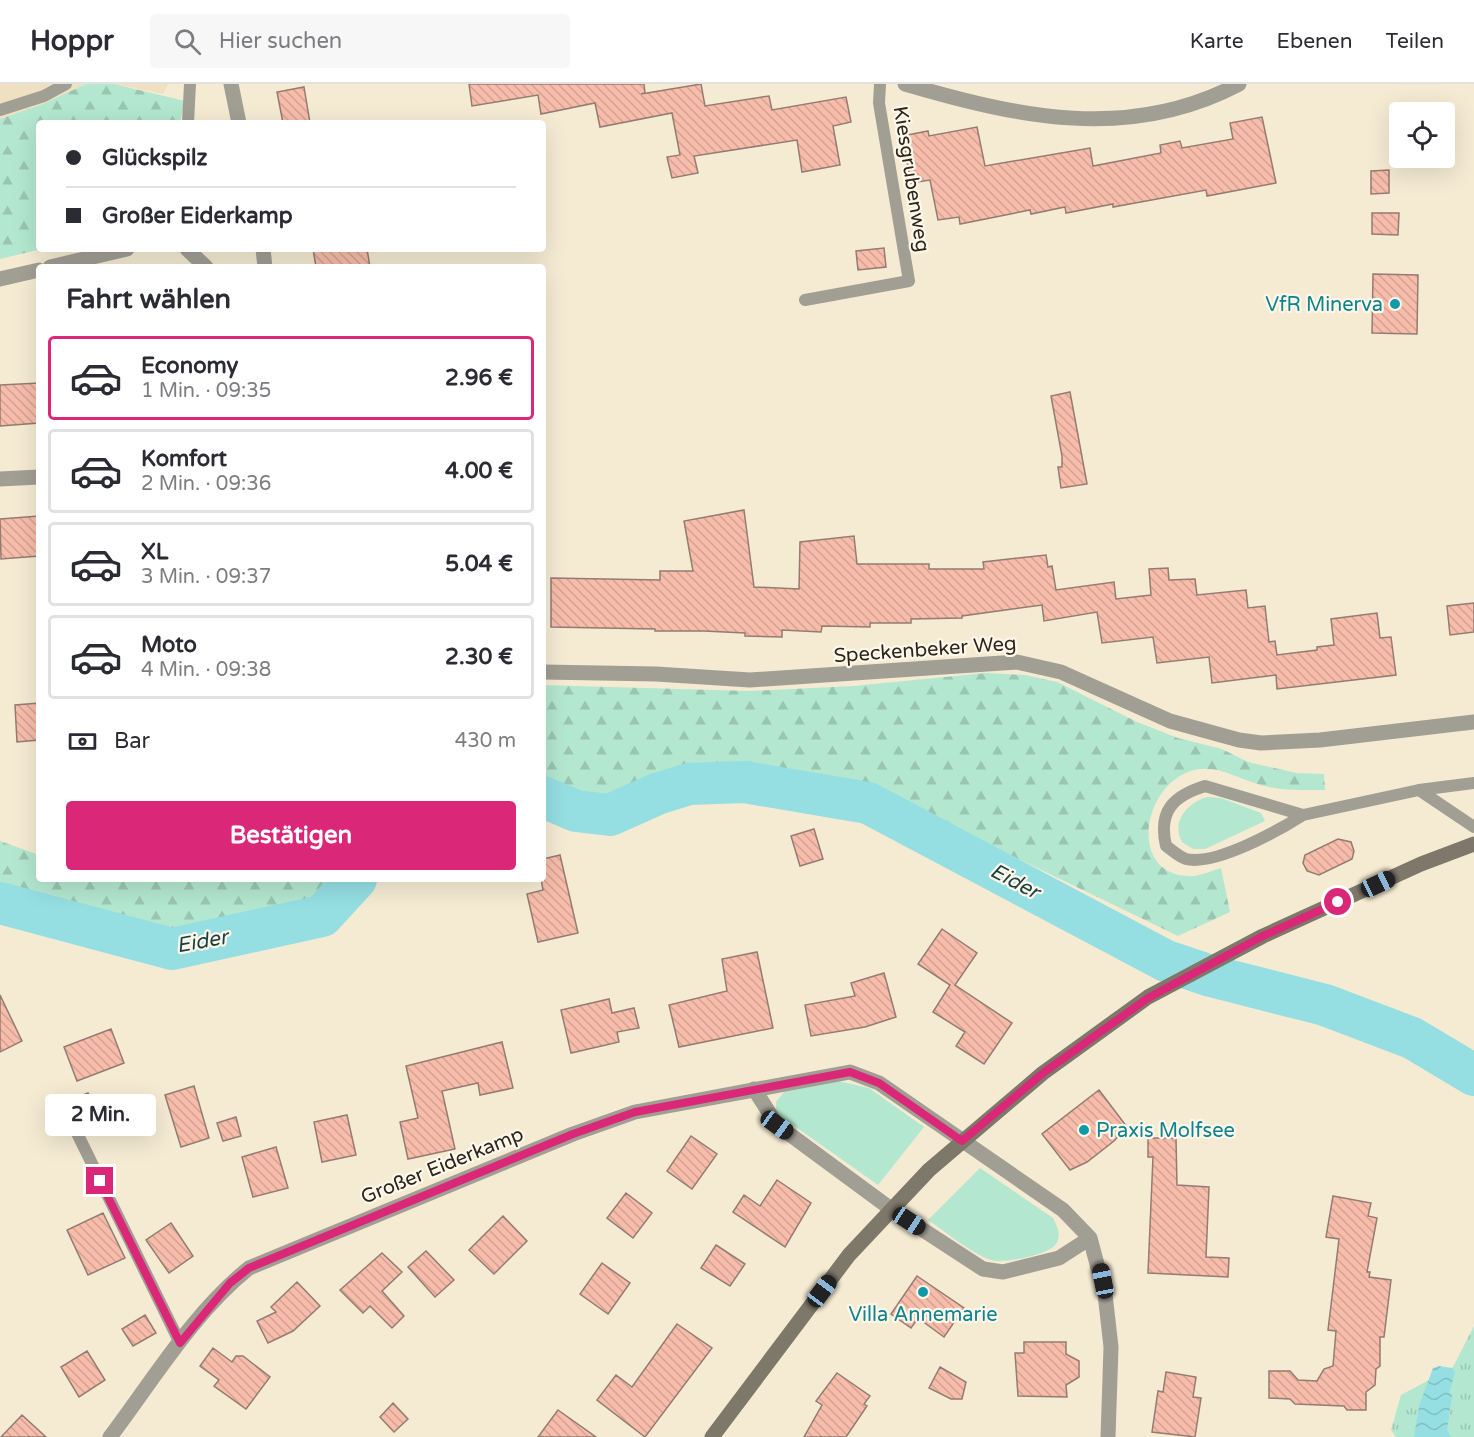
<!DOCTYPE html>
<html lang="de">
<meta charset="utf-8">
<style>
body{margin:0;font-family:"Varela Round",sans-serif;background:#f7f7f7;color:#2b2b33;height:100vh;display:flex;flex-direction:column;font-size:22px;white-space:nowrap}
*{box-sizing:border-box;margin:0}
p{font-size:20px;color:#7c7c81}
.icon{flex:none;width:33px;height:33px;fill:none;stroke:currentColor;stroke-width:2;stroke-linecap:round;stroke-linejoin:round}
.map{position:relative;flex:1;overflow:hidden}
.details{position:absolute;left:36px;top:180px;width:510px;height:618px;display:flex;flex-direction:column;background:#fff;border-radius:6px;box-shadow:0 6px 24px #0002}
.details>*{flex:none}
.hud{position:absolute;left:36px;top:36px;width:510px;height:132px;border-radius:6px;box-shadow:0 6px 24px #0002;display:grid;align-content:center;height:132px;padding:0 30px;background:#fff}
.buttons{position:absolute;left:1389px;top:18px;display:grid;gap:12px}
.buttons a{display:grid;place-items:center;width:66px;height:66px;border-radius:6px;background:#fff;box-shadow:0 6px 24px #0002;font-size:30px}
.end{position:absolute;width:27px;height:27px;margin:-14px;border:8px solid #db2777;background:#fff;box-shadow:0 0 0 3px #fff}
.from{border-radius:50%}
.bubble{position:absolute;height:42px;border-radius:6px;background:#fff;box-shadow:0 6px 24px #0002;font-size:20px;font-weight:700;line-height:42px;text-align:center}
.car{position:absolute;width:18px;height:36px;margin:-18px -9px;border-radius:8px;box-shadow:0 0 4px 2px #0007;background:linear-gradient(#222 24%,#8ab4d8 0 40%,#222 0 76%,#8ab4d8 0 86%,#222 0)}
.hud b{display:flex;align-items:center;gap:21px;height:57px;font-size:22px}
.hud b+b{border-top:2px solid #e1e1e2}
.hud i{width:15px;height:15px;background:#2b2b33}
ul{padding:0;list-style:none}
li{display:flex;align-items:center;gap:18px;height:84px;margin:0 12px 9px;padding:0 18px;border:3px solid #e1e1e2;border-radius:6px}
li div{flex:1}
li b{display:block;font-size:22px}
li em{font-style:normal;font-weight:700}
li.selected{border-color:#db2777}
li>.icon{width:54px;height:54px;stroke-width:1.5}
h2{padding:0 30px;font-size:27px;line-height:72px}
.pay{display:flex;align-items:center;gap:15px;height:66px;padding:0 30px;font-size:22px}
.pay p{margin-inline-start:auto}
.cta{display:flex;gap:12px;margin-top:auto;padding:12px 30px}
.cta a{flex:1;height:69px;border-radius:6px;background:#db2777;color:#fff;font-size:24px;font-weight:700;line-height:69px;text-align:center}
header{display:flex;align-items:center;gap:36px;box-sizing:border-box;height:84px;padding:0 30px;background:#fff;border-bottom:2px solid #e1e1e2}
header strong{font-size:28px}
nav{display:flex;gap:33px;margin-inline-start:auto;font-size:21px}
.search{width:420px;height:54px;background:#f7f7f7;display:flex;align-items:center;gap:15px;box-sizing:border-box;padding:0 21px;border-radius:6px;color:#7c7c81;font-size:22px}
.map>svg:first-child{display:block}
.built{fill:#eee0c1}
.grass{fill:#b3e7cf}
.forest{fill:url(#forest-firs)}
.park{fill:url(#park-tufts)}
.water{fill:url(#water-waves)}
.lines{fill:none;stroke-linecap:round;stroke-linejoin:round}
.river{stroke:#95dee2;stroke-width:42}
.building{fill:url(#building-back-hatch);stroke:#947b73;stroke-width:1.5}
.lane{stroke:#a19e94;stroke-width:12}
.street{stroke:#a19e94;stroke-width:15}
.secondary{stroke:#7d786a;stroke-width:15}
.route{stroke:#db2777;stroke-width:8}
.culture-dot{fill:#0f9aa8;stroke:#fff8ea;stroke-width:2}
.labels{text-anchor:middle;stroke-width:4.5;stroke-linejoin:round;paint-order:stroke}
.street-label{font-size:20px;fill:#2a261d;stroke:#fff8ea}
.culture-label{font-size:20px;fill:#0d838f;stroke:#fff8ea;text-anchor:end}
.water-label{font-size:21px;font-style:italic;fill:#1c3f41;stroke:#fff8ea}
</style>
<header>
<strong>Hoppr</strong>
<div class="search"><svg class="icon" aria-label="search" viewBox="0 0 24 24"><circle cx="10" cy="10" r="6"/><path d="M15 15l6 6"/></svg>Hier suchen</div>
<nav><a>Karte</a><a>Ebenen</a><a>Teilen</a></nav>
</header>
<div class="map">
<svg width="1474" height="1353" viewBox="0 0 1474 1353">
<defs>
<pattern id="forest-firs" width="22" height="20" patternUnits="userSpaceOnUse" patternTransform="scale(1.5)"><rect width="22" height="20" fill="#b3e7cf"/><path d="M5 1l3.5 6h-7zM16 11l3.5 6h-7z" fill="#9ac6b1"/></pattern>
<pattern id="park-tufts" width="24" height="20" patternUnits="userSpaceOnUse" patternTransform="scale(1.5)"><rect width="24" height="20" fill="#b3e7cf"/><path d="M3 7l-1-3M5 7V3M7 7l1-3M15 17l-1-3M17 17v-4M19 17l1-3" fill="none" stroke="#9ac6b1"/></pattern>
<pattern id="water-waves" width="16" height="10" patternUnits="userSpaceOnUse" patternTransform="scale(1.5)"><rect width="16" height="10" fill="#95dee2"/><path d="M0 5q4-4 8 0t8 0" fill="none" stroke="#81bec1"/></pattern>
<pattern id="building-back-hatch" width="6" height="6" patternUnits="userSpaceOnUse" patternTransform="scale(1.5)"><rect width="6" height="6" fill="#f7bdaa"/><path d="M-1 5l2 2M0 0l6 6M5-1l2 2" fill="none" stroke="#d4a292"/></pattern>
</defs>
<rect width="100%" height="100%" fill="#f5ebd3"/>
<path class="built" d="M0,0H86L43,20L0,35Z
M114,0H168L163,10Z"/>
<path class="grass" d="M1207,713L1221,714L1261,729L1265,737L1205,765H1193L1182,758C1171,738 1187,719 1207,713Z
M838,997L869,1004L924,1043L878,1101L776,1029V1018L784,1008Z
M980,1084L1053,1134C1057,1142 1062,1151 1056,1160C1049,1171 1002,1180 991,1176C972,1170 945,1147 928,1136Z"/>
<path class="forest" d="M86,0H114L185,17L180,39H39V165H42L0,175V35L43,20Z
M986,589L1025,591L1057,598L1137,638L1178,654L1222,665L1248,678L1297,689L1324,690L1325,706C1304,706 1281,707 1261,701C1237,695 1216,679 1191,687C1140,703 1128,796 1194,792C1203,791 1213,786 1221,784L1230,828L1178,852L874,705L699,682L612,717L579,711L543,695V601L749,607L853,602Z
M0,757L39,771V795H339L328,810L241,839L175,847L132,840L0,802Z"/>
<path class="park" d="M1474,1242V1353H1396L1391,1346L1401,1311L1453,1283Z"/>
<path class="water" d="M1439,1282L1452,1284L1455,1288L1449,1309L1452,1311L1447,1346L1451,1353H1414L1419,1322L1433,1284Z"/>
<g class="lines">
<path class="river" d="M543,713L576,727L610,731L657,710L689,700L744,698L868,719L1166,877L1211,892L1325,921L1412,954L1474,991
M0,819L172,865L322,832L356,795"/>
</g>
<path class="building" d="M469,0H644L645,9L641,10L701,0L705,22L769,12L772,26L846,13L851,38L833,42L840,81L802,88L797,56L694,72L698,89L672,94L667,73L680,71L672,29L600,43L595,19L541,30L538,11L472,22Z
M304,3L310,39H283L277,8Z
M1262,33L1276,99L1207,112L1206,106L1113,123V120L1066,129L1065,123L1031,130L1030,126L960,140L959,133L938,136L930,96L911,99L902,52L928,47L929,52L977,43L985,82L1090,64L1093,82L1161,69L1160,61L1180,57L1182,64L1233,55L1230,39Z
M1389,86V109L1371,110V87Z
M1372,129H1399L1398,151L1372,150Z
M884,164L886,183L858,186L856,167Z
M313,165H367L370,183H316Z
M1373,190L1418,191L1417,250L1372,249Z
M39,299V339L0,342V301Z
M1070,308L1087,400L1061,404L1058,383H1062V372L1051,312Z
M744,426L754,503L799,505L800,458L854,452L857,480H929V485H984L983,478L1046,471L1048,483L1052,482L1056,506L1114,498L1116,515L1151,511L1149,485L1168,484L1169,496L1195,495L1197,511L1246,506L1248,524L1265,522L1269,558L1275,557L1277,571L1317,566V563L1334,561L1331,535L1377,529L1380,554L1391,553L1396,591L1277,605L1276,591L1212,599L1209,573L1157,579L1153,553L1102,559L1097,528L1044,537L1042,521L962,532V534L911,535V539H870V543L822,542L821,548L782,546V553L745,552V549L704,547H655V545L551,543V494L660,496V487H693L684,437Z
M39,432V472L1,475L0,435Z
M1474,519V548L1450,551L1447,522Z
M39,619V656L17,658L15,621Z
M814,745L823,775L800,782L791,752Z
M1338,755L1351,758L1354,767L1352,775L1319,791L1307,787L1303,779L1305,771Z
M560,771L578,849L538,858L527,810L543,806L541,795H543V775Z
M942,845L977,869L955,901L1012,939L984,980L956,962L965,948L933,928L950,901L918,880Z
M757,868L773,944L679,963L669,921L727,907L722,875Z
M884,889L896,933L865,943L811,952L805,921L855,912L851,899Z
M0,911L22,957L0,968Z
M609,915L612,929L634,924L639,944L617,948L619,958L571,969L561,926Z
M111,945L124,979L77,997L64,963Z
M502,958L513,1004L480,1011L478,999L442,1007L455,1065L408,1075L400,1038L418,1034L406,982Z
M194,1002L209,1054L181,1063L165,1011Z
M1099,1006L1127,1043L1114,1057L1087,1078L1070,1086L1042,1050Z
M88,1009L95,1026L76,1033L70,1016Z
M347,1031L356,1071L322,1078L314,1038Z
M236,1033L241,1052L223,1057L217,1039Z
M691,1052L717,1070L692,1105L667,1087Z
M1148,1054H1176L1177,1101L1209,1103L1206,1173L1229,1174L1228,1193L1148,1189L1153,1073H1148Z
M276,1063L288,1104L253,1113L242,1073Z
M777,1096L811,1119L785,1163L733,1128L744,1111L760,1122Z
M626,1109L652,1129L633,1154L607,1134Z
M1333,1112L1371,1119L1368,1132L1377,1134L1367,1188H1370L1369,1193L1391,1196L1384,1253H1380V1282L1376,1285L1375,1301L1366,1308V1326H1347L1344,1322L1295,1320L1290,1315L1269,1314V1287H1290L1298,1296L1317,1297L1324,1285L1333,1282L1336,1247L1328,1246L1339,1155L1326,1153Z
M103,1129L125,1174L88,1191L67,1146Z
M503,1132L527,1157L494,1190L469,1166Z
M171,1139L193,1172L169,1189L146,1156Z
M716,1161L745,1180L730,1202L701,1184Z
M426,1167L454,1196L435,1213L408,1183Z
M382,1169L402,1188L382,1207L404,1232L392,1244L370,1222L363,1229L340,1206Z
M602,1179L630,1199L608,1230L580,1210Z
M917,1192L964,1224L944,1253L918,1234L911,1244L891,1230Z
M297,1198L320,1222L293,1247L268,1259L257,1237L276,1228L271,1223Z
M145,1231L156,1249L133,1262L122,1245Z
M677,1240L712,1264L645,1353L597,1316L616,1291L632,1303Z
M1024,1258H1066V1270L1079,1277V1293L1066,1301L1067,1313L1018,1312L1015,1269H1024Z
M213,1264L232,1278L236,1272H243L270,1293L246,1325L214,1302L219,1296L200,1282Z
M87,1267L105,1296L79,1313L61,1283Z
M940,1283L966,1298L962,1315H951L929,1304Z
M1166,1288L1196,1293L1193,1313L1201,1314L1195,1353L1152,1348L1158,1307L1163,1308Z
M837,1289L870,1312L864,1320L867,1322L846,1353H804L822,1321L816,1317Z
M393,1319L408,1335L394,1348L380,1333Z
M558,1326L596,1353H538Z
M22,1331L46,1353H1Z"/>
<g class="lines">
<path class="lane" d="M0,26L44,12L66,0
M188,39L190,0
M805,216L909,197L879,19L880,0
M1205,702L1303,731C1278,747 1215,782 1186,775C1179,773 1172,766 1166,762C1158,727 1173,712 1205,702Z
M1419,706L1474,743
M1303,731L1419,706L1474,699
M76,1047L180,1259"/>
<path class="street" d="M231,0L239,39
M905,0C1018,33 1129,58 1239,0
M187,165L206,183
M263,165L265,183
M50,183L127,165
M0,195L39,186
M0,395L39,393
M543,588L656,590L750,596L1017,578L1061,588L1170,637L1239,656L1261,659L1320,656L1474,638
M754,1005L777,1041L891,1125L983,1185L1003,1188L1059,1174L1090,1154
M110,1353C153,1296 193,1229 249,1184L573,1050L635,1028L850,988L879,999L1063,1126L1090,1154L1105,1210L1111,1263L1108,1353"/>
<path class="secondary" d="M712,1353L849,1171L929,1086L1043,989L1148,913L1263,852L1421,780L1474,760"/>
</g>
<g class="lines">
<path class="route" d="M100,1097L180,1259L230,1199L249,1184L573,1050L635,1028L850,988L879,999L962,1057L1043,989L1148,914L1263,852L1338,818"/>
</g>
<g class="culture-dot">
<circle cx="1395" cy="220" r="6"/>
<circle cx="1084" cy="1046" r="6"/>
<circle cx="923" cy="1208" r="6"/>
</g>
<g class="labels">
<g class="street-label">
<text transform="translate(912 95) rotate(81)" y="7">Kiesgrubenweg</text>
<text transform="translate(925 565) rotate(-4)" y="7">Speckenbeker Weg</text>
<text transform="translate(442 1081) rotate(-22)" y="7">Großer Eiderkamp</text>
</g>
<g class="culture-label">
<text x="1383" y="227">VfR Minerva</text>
<text x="1096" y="1053" text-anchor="start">Praxis Molfsee</text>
<text x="923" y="1237" text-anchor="middle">Villa Annemarie</text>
</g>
<g class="water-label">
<text transform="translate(1015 797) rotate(28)" y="7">Eider</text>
<text transform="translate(202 857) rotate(-10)" y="7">Eider</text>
</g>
</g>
</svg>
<div class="buttons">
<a><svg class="icon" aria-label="locate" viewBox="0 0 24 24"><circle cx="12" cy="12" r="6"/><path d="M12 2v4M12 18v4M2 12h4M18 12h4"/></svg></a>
</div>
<i class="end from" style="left:1338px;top:818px"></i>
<i class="end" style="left:100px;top:1097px"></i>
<div class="bubble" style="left:45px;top:1010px;width:111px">2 Min.</div>
<i class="car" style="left:1378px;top:800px;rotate:65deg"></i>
<i class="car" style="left:777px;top:1041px;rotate:126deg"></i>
<i class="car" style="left:909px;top:1137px;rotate:123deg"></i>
<i class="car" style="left:1103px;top:1197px;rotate:349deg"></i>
<i class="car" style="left:822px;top:1207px;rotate:37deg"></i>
<div class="hud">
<b><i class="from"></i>Glückspilz</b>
<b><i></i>Großer Eiderkamp</b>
</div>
<section class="details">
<h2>Fahrt wählen</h2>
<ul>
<li class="selected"><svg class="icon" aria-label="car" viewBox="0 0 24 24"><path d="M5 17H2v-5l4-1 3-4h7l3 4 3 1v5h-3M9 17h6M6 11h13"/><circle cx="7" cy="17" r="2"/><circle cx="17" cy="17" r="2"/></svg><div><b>Economy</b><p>1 Min. · 09:35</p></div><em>2.96 €</em></li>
<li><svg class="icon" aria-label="car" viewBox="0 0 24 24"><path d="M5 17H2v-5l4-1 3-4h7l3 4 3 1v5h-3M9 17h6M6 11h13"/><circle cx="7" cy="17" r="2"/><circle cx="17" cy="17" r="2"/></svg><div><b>Komfort</b><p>2 Min. · 09:36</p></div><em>4.00 €</em></li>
<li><svg class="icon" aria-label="car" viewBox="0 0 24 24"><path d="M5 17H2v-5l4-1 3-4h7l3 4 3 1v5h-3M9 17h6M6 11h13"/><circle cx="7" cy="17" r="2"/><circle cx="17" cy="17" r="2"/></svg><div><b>XL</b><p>3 Min. · 09:37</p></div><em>5.04 €</em></li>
<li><svg class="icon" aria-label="car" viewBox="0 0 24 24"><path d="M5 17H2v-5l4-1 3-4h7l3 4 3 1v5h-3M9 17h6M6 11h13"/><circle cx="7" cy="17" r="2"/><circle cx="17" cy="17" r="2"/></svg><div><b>Moto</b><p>4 Min. · 09:38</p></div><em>2.30 €</em></li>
</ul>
<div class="pay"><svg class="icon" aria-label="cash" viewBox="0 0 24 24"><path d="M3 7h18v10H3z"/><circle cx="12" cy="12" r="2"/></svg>Bar<p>430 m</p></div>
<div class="cta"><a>Bestätigen</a></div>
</section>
</div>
